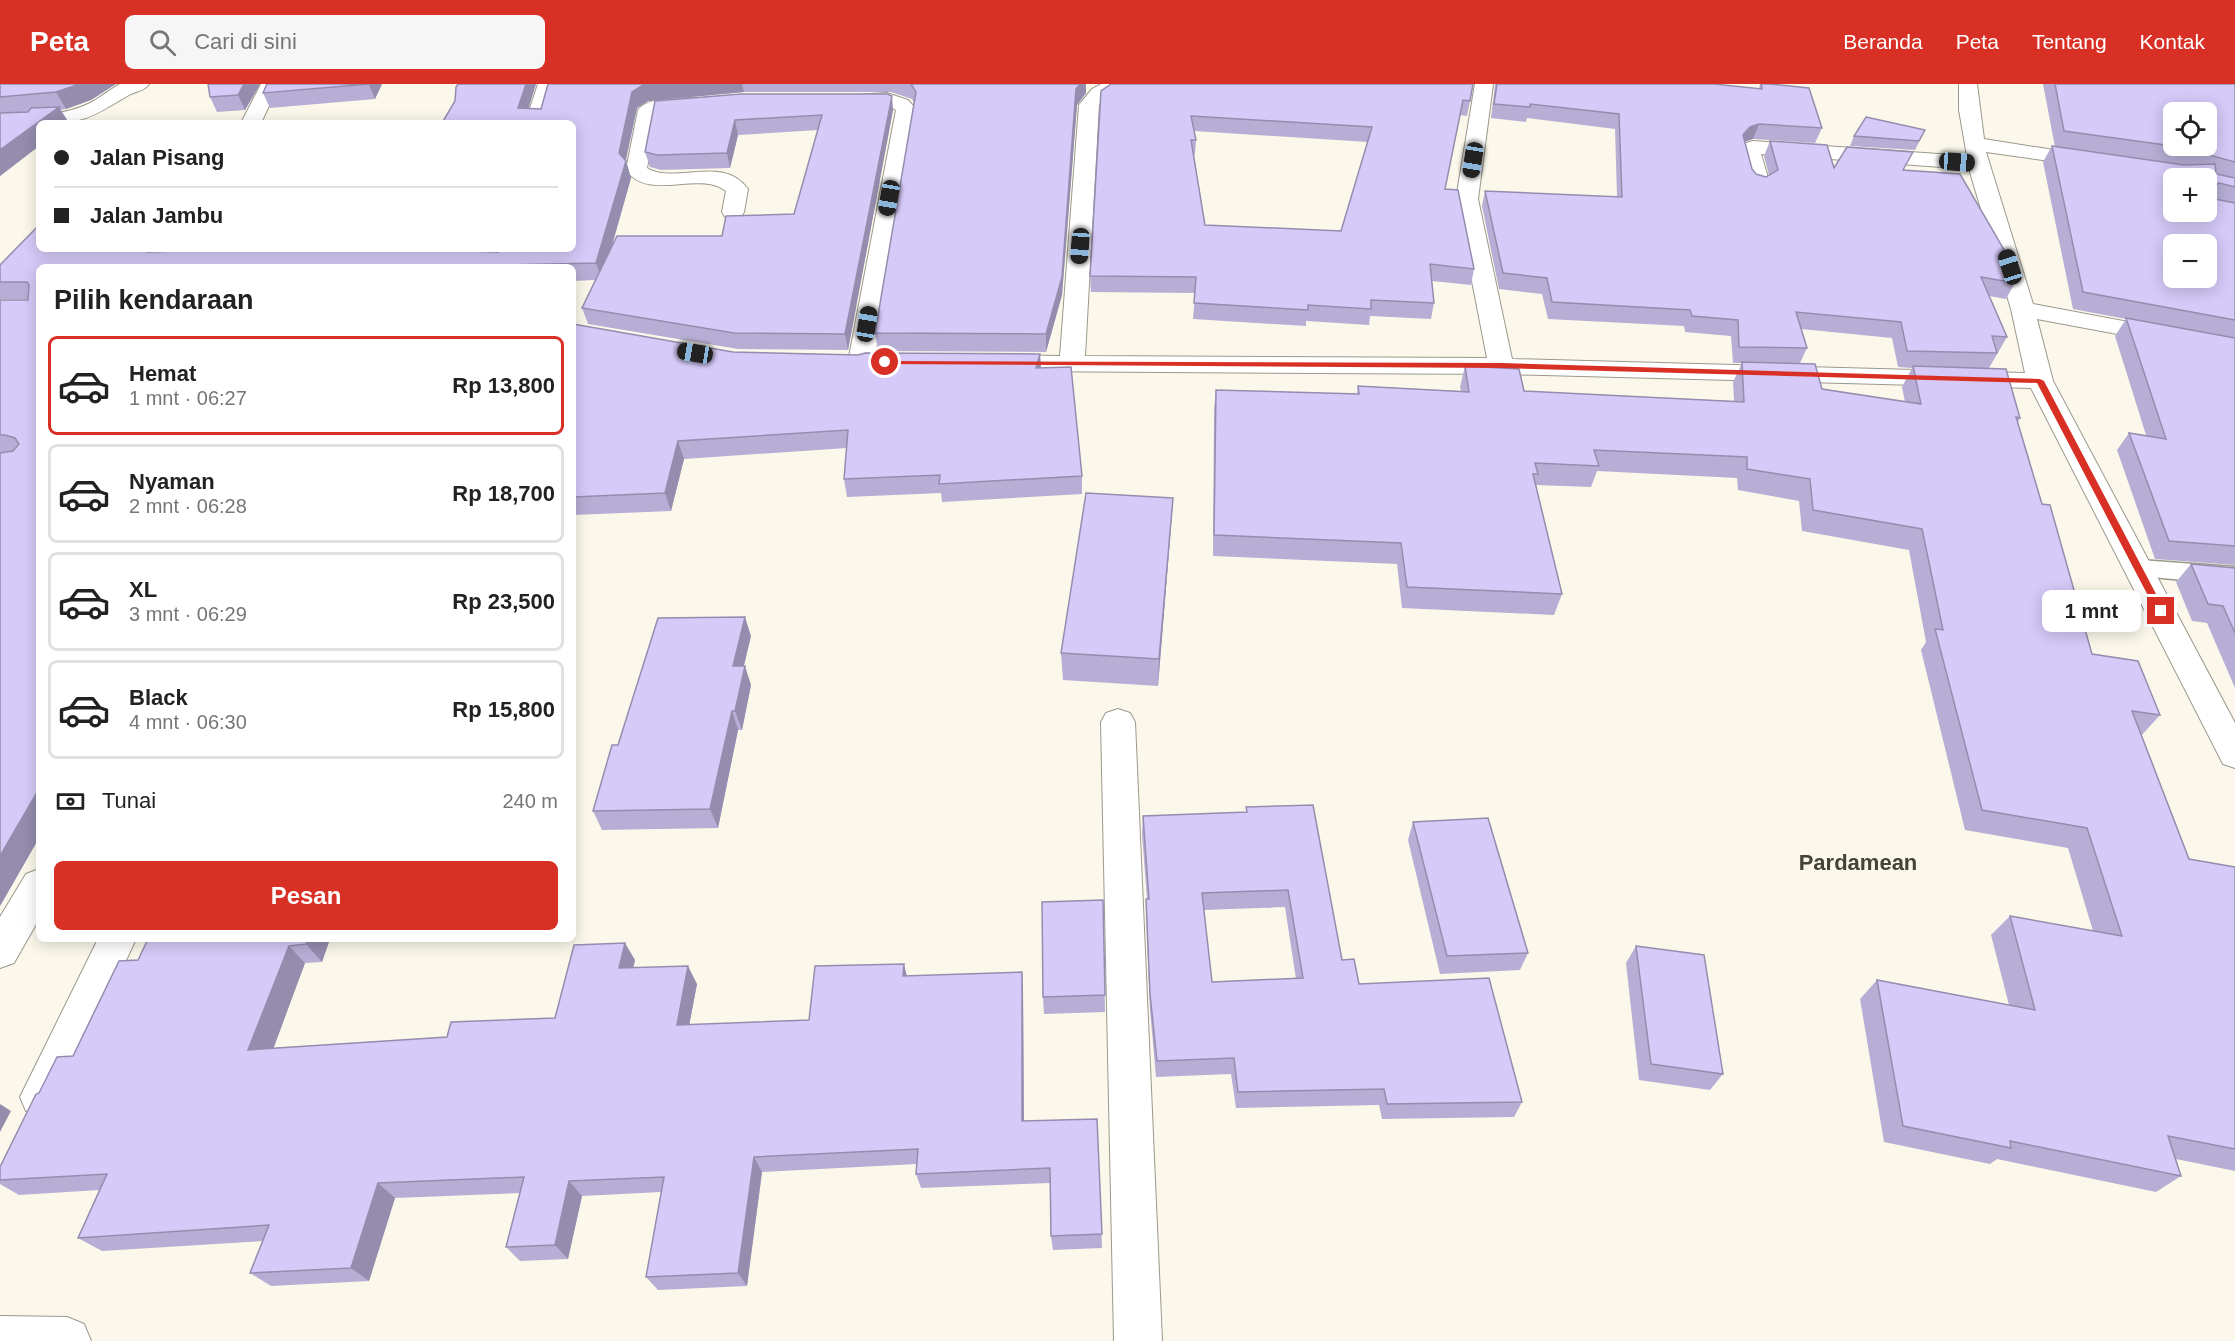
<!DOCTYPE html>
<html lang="id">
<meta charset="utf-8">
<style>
body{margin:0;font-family:Arial,sans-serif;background:#f6f6f6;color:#222;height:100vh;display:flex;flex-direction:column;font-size:22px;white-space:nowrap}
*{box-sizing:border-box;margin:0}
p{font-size:20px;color:#767676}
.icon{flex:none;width:33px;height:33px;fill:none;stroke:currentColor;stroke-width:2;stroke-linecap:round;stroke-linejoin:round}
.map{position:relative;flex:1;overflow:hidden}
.sheet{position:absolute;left:36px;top:180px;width:540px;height:678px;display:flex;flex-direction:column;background:#fff;border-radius:9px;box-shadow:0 3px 15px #0003}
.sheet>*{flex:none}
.banner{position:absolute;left:36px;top:36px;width:540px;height:132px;border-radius:9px;box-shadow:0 3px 15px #0003;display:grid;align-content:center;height:132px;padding:0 18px;background:#fff}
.tools{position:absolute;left:2163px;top:18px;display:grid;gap:12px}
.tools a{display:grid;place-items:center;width:54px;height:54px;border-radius:9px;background:#fff;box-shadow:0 3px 15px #0003;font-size:30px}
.end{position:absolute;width:27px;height:27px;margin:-14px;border:8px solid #d93025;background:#fff;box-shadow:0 0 0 3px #fff}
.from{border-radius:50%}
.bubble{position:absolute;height:42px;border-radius:9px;background:#fff;box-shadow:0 3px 15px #0003;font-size:20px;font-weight:700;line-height:42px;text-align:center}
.car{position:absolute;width:18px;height:36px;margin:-18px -9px;border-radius:8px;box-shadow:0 0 4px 2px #0007;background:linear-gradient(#222 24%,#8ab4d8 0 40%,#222 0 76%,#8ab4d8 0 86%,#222 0)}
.banner b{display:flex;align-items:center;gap:21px;height:57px;font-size:22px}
.banner b+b{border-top:2px solid #e0e0e0}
.banner i{width:15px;height:15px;background:#222}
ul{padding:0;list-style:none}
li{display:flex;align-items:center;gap:18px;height:99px;margin:0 12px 9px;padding:0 6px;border:3px solid #e0e0e0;border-radius:9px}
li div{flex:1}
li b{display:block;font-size:22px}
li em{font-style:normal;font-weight:700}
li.active{border-color:#d93025}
li>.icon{width:54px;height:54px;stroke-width:1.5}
h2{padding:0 18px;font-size:27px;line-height:72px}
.pay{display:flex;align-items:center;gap:15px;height:66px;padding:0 18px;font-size:22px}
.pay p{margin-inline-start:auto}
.button{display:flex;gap:12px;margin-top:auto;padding:12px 18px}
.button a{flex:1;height:69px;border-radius:9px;background:#d93025;color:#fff;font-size:24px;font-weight:700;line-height:69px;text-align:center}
header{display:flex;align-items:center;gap:36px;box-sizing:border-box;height:84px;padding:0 30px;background:#d93025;color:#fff}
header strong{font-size:28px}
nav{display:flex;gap:33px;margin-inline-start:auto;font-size:21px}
.search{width:420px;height:54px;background:#f6f6f6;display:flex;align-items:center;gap:15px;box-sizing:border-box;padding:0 21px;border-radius:9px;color:#767676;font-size:22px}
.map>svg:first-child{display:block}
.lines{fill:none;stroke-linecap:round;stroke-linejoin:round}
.lane-casing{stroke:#9b988c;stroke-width:3}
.street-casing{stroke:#9b988c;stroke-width:2}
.secondary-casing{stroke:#9b988c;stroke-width:2}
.lane{fill:#fff;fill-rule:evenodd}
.street{fill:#fff;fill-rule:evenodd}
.secondary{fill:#fff;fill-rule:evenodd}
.wall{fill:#b7aed5;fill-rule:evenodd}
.shaded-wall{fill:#958dae}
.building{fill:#d5caf8;stroke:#958dae;stroke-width:1.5;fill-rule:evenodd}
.route{fill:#d93025}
.labels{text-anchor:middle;stroke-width:4.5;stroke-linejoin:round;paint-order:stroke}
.neighbourhood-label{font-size:22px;font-weight:bold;fill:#454238;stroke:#fbf8eb}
</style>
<header>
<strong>Peta</strong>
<div class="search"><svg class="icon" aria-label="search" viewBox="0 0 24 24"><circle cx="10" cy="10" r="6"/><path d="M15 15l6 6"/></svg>Cari di sini</div>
<nav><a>Beranda</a><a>Peta</a><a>Tentang</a><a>Kontak</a></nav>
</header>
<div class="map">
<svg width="2235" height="1257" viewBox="0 0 2235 1257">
<rect width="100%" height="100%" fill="#fbf8eb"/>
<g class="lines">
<defs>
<path id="lane" d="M2140,476L2235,483V501L2131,491L2127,485L2131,479Z"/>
<path id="street" d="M120,0H149C145,7 136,7 129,11C90,34 86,39 39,39V43L0,44V32C29,31 61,33 88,20C99,15 109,6 120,0Z
M261,0H279L261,39H241Z
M538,0H556L545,39H525Z
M1101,0H1153L1151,4C1132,9 1111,2 1099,21L1085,272L1487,274L1456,115L1475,0H1493L1478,115L1512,275L2025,289L2011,225L1969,85L1761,70L1770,100L1766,104L1759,106L1752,104L1748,100L1740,66L1746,59L1753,57L1967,72L1959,26V0H1977L1984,55L2098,73L2101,77L2098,81L2091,83L1986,68L2033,220L2235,258V272L2037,235L2053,297L2235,639V684L2223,680L2031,304L1501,290L995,287L986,284L982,279L986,274L995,271L1060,272L1079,21L1092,5Z
M887,9L908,16L916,25L874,278L870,283L861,286L852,283L848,278L896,26C880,14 858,25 840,20L837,16L840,12Z
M697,14L704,16L707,20L704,24L657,29L647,84C676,101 723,70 748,105L744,128L741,133L733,135L725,133L722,128L726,107C699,86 648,118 626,86L638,26C648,12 681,15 697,14Z
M1118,625L1130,629L1135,638L1162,1257H1114L1101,638L1106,629Z
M39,785V835L14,879L0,884V833L26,790Z
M98,855H136L56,1027L41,1033L26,1027L20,1013Z"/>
<path id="secondary" d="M0,1232L67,1233L84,1240L91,1257H0Z"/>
</defs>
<use href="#lane" class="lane-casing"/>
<use href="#street" class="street-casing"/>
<use href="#secondary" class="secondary-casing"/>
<use href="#lane" class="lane"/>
<use href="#street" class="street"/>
<use href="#secondary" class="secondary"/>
</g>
<path class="wall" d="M0,0H116L91,16L66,25L60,26L69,39H39V62L0,92Z
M208,0H260L245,26L217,28L210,13Z
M267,0H382L375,15L270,24L263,9Z
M458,0H536L528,24L541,25L548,0H1086V9L1077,21L1062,211L1046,268L878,267L875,249L914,19L912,15L891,8H744L648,17L637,24L626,77L631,94L612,162L722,152L794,130L818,46L738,51L730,84L661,86L650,83L645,68L655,17L893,26L848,266L738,265L588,240L582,224L595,196L573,197V183H39V754L0,822V216H28V215H0V181L168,167L498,168L573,165L455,17Z
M1111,0L1470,17L1467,32L1460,31L1445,105L1474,185L1471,201L1432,197L1434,219L1431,235L1370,232L1369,241L1306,237V242L1193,235L1195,209L1091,208L1090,192ZM1194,47L1368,58L1341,147L1205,141L1194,71H1195L1196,56Z
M1495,0H1714L1759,5L1760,0H1770L1822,44L1815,59L1753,55L1745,57L1752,85L1756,90L1766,93L1769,91L1764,72L1770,57L1834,84L1904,86L2015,199L2006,215L1989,212L2007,253L1989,284L2020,334L2018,338L2042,420L2092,570L2160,631L2141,652L2189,775L2235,783V1087L2176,1075L2181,1092L2156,1108L1997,1075L1990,1080L1884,1058L1860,915L1877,896L2009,921L1991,851L2010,832L2093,847L2068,764L1965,746L1921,566L1926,558L1909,466L1802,447L1799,417L1738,406L1737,394L1597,387L1591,403L1536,401L1562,510L1554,531L1402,524L1397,480L1213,472L1214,326L1216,306L1357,310L1358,302L1461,307L1460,303L1465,282L1524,307L1734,317L1733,298L1742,279H1733L1731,252L1685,248L1684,242L1548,235L1542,210L1499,205L1482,122L1485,107L1617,113L1615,45L1527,34L1526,38L1491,34ZM1801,245L1892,254L1898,283L1912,284L1902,303L1905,318L1822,305L1800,279L1807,264Z
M2043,0H2235V481L2155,475L2117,366L2129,349L2146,351L2115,252L2126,235L2073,225L2043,78L2052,62L2055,63Z
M1925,46L1915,66L1850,62L1854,52Z
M573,240L733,268L858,271L1040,270L1041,284L1082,392V410L942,418L941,409L847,413L844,395L847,364L684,375L671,427L573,431Z
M1173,414L1171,442L1158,602L1063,596L1061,569Z
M2191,480L2235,484V604L2207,539L2192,537L2176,498Z
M751,552L744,582L751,601L742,646H738L718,744L602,746L593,727L618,661Z
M1246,723L1342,876L1359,900L1522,1018L1514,1033L1382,1035L1379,1021L1236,1024L1231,990L1156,993L1150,926L1146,832V815H1147L1142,750L1143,732L1246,728ZM1285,823L1296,895L1212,898L1204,826Z
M1413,738L1528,869L1520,886L1440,890L1408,756Z
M1103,816L1105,928L1044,930L1043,913Z
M148,855H330L322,878L305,879L273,964L447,953L555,934L635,876L633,884L697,900L689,941L809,936L907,892L1022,888L1023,905L1024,1037L1097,1035L1102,1164L1053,1166L1051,1152L1050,1099L921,1104L916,1090L917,1080L762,1088L747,1202L658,1206L646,1193L661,1108L582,1112L568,1175L520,1177L506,1163L520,1109L395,1114L369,1197L271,1202L250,1189L263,1157L102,1167L78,1154L99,1106L19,1111L0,1100V1096L39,1009L73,972L138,876Z
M1636,862L1723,990L1710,1006L1639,996L1626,879Z"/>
<path class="shaded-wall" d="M80,0H116L91,16L66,25L56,8Z
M244,0H260L245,26L238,11Z
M369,0H382L375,15Z
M526,0H536L524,39L518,24Z
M653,0H742L744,8L648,17L637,24L624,83L626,77L631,94L602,196L596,179L632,8L643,1Z
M1080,0H1086V9L1077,21L1062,211L1046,268V250L1076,5Z
M892,12L893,26L848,266L845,250Z
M59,23L69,39H39V62L0,92V66Z
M735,36L738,51L730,84L727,69Z
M1759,40L1753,55L1744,58L1743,51L1750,43Z
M2219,99L2212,110L2215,109L2206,122V114L2215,101Z
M147,165H170L157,182L147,168Z
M471,165H484L478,183L470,167Z
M1040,270L1041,288L1036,284Z
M678,357L684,375L671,427L665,409Z
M1173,414L1171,442L1158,602L1159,575Z
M745,533L751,552L739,601L733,582Z
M745,582L751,601L742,646L735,627Z
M732,627L738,646L718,744L710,725Z
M39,705V754L0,822V772Z
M308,855H330L322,878L306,860Z
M625,859L635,876L629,902L619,884Z
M289,862L305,879L267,982L248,966Z
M904,880L908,897L903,892Z
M688,882L697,900L686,958L677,941Z
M1022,888L1023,905L1024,1052L1022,1037Z
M0,1020L11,1027L0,1048Z
M754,1073L762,1088L747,1202L738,1189Z
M569,1097L582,1112L568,1175L555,1161Z
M378,1099L395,1114L369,1197L351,1184Z"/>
<path class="building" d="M0,0H80L56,8L0,13Z
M208,0H244L238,11L210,13Z
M267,0H369L263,9Z
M458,0H526L518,24L541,25L548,0H653L643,1L632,8L619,69L626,77L596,179L504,181L503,183H39V705L0,772V369L13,367L19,360L15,354L5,351H0V216H28L29,201L27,198H0V181L39,141V165H147V168L175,167L176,165H471L470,167L498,168V165H573V39H442L455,17L456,3Z
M911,0H1080L1076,5L1062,193L1046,250L875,249L916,8Z
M1111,0H1473L1470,17L1463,16L1445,105L1458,106L1474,185L1430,180L1434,219L1371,216V225L1308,221V226L1194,219L1196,193L1090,192L1101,7ZM1191,32L1372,43L1341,147L1205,141L1191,56H1196Z
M1497,0H1714L1762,5L1761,0H1770L1809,4L1822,44L1759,40L1750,43L1743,51L1752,85L1756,90L1766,93L1778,86L1770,57L1827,61L1834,84L1847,63L1913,68L1903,86L1960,90L2006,169L2015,199L1981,193L2007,253L1992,252L1997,269L1907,267L1901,238L1796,228L1807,264L1739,263L1738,236L1692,232L1690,226L1552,218L1547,194L1503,189L1485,107L1622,113L1619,30L1530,20V23L1494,20Z
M2055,0H2235V78L2180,63L2064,47ZM2174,28H2206V62H2174Z
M741,10H887L892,12L845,250L734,249L582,224L617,152H722L726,132L794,130L822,31L735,36L727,69L657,71L645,68L655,17Z
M59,23L0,66V29L28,28L31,24Z
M1866,33L1925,46L1919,57L1854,52Z
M2052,62L2184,81L2215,80L2216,90L2235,94V103L2219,99L2215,101V109L2209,111L2210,114L2235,119V236L2083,208ZM2174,94H2206V128H2174ZM2174,160H2206V194H2174Z
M2126,234L2235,254V462L2169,457L2129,349L2166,355Z
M573,240L733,268L858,271L865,269L1040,270L1036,284L1071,283L1082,392L939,400L940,391L844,395L848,346L678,357L665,409L573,413Z
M1742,278L1815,280L1822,305L1921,320L1913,282L2006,285L2020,334L2016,333L2042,420L2050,421L2092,570L2138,577L2160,631L2132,627L2189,775L2235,783V1065L2168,1052L2181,1092L2010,1057L2011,1064L1903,1042L1877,896L2035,926L2010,832L2122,852L2087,744L1982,726L1935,545L1943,546L1922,445L1813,426L1810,395L1747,385V373L1594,366L1599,382L1535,379L1538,390H1533L1562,510L1407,503L1401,459L1214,451L1216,306L1359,310L1358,302L1469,308L1465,282L1519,285L1524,307L1744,318Z
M1086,409L1173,414L1159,575L1061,569Z
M2191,480L2235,484V549L2223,522L2208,520Z
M745,533L733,582H745L735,627H732L710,725L593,727L612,661H618L658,534Z
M1313,721L1342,876L1354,875L1359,900L1489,894L1522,1018L1387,1020L1384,1005L1238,1008L1234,974L1157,977L1150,910L1146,815H1149L1143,732L1247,728L1246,723ZM1288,806L1303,894L1212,898L1202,809Z
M1488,734L1528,869L1447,872L1413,738Z
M1103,816L1105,911L1043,913L1042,818Z
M148,855H308L306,860L289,862L248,966L447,953L451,938L555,934L574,861L625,859L619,884L688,882L677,941L809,936L815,882L904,880L903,892L1022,888V1037L1097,1035L1102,1150L1051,1152L1050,1084L916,1090L918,1065L754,1073L738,1189L646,1193L664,1093L569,1097L555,1161L506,1163L524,1093L378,1099L351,1184L250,1189L269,1141L78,1154L107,1090L0,1096V1083L36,1010L39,1009L57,973L73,972L119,877L138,876Z
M1636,862L1704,871L1723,990L1651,980Z"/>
<path class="route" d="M882,277L1501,279L2040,295L2044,297L2165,527L2161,530L2156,527L2037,299L1501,284L885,280Z"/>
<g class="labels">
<g class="neighbourhood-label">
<text x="1858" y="786">Pardamean</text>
</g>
</g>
</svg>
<div class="tools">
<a><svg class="icon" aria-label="locate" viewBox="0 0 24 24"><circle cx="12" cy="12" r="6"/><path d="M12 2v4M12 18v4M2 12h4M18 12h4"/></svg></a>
<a>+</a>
<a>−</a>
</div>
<i class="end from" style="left:885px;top:278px"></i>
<i class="end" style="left:2161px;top:527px"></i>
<div class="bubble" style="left:2042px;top:506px;width:99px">1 mnt</div>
<i class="car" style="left:1473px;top:76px;rotate:189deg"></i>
<i class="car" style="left:1957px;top:78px;rotate:94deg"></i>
<i class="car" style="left:889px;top:114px;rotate:190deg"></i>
<i class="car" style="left:1080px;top:162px;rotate:184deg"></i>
<i class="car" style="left:2010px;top:183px;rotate:343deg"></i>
<i class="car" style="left:867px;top:240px;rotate:9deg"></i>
<i class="car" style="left:695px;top:269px;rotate:279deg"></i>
<div class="banner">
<b><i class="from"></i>Jalan Pisang</b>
<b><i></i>Jalan Jambu</b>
</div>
<section class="sheet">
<h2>Pilih kendaraan</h2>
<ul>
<li class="active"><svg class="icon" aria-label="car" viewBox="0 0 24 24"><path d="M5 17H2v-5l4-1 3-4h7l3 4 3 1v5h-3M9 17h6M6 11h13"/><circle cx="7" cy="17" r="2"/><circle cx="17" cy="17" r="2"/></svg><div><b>Hemat</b><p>1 mnt · 06:27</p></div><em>Rp 13,800</em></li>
<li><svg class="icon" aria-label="car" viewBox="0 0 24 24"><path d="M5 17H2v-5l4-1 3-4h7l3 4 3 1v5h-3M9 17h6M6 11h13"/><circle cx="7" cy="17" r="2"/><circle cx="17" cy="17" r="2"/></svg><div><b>Nyaman</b><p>2 mnt · 06:28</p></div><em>Rp 18,700</em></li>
<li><svg class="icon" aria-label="car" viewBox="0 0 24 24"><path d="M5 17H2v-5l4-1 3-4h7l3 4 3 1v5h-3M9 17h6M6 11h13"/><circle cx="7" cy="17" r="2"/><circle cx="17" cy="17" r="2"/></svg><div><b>XL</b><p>3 mnt · 06:29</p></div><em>Rp 23,500</em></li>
<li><svg class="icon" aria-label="car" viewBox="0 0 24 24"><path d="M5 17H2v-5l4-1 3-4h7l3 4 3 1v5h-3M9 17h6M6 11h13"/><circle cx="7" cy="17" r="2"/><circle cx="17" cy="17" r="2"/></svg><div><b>Black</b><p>4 mnt · 06:30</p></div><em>Rp 15,800</em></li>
</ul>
<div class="pay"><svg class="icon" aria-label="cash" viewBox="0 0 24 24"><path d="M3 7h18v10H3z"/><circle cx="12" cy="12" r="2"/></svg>Tunai<p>240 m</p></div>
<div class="button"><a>Pesan</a></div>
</section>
</div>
